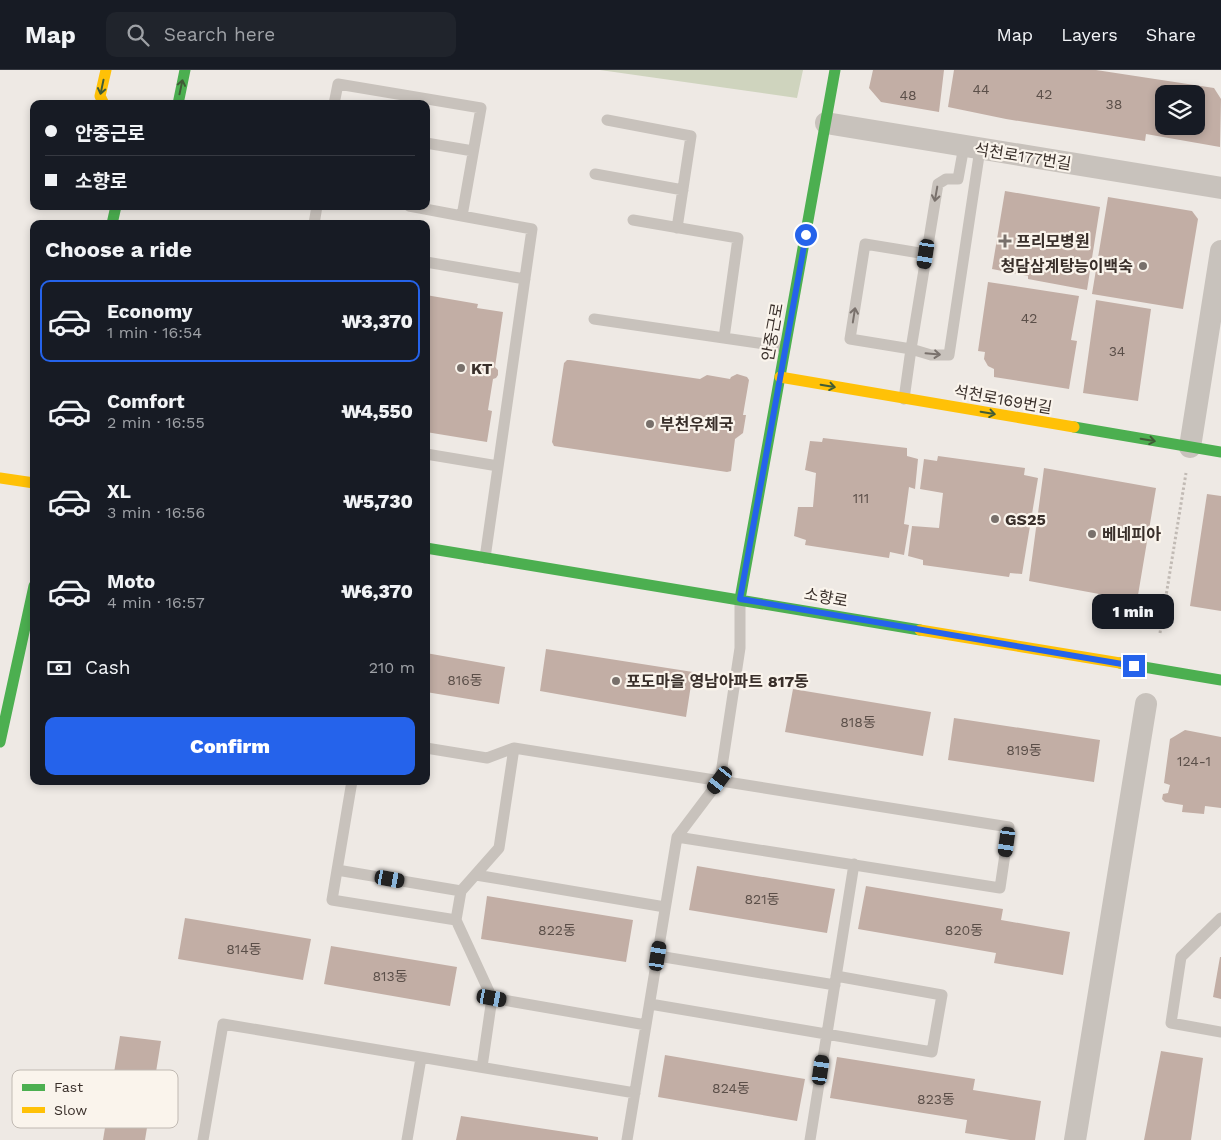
<!DOCTYPE html>
<meta charset="utf-8">
<style>
body{margin:0;font-family:"Work Sans","Noto Sans KR",sans-serif;background:#20242c;color:#f1f3f6;height:100vh;display:flex;flex-direction:column;font-size:19px;white-space:nowrap}
*{box-sizing:border-box;margin:0}
p{font-size:16px;color:#9ea1a6}
.icon{flex:none;width:28px;height:28px;fill:none;stroke:currentColor;stroke-width:2;stroke-linecap:round;stroke-linejoin:round}
.map{position:relative;flex:1;overflow:hidden}
.sheet{position:absolute;left:30px;top:150px;width:400px;height:565px;display:flex;flex-direction:column;background:#171b24;border-radius:10px;box-shadow:0 2px 8px #0003}
.sheet>*{flex:none}
.hud{position:absolute;left:30px;top:30px;width:400px;height:110px;border-radius:10px;box-shadow:0 2px 8px #0003;display:grid;align-content:center;height:110px;padding:0 15px;background:#171b24}
.controls{position:absolute;left:1155px;top:15px;display:grid;gap:10px}
.controls a{display:grid;place-items:center;width:50px;height:50px;border-radius:10px;background:#171b24;box-shadow:0 2px 8px #0003;font-size:25px}
.end{position:absolute;width:22px;height:22px;margin:-11px;border:6px solid #2563eb;background:#fff;box-shadow:0 0 0 2px #fff}
.from{border-radius:50%}
.bubble{position:absolute;height:35px;border-radius:10px;background:#171b24;box-shadow:0 2px 8px #0003;font-size:16px;font-weight:800;line-height:35px;text-align:center}
.car{position:absolute;width:15px;height:30px;margin:-15px -8px;border-radius:6px;box-shadow:0 0 4px 1px #0007;background:linear-gradient(#222 24%,#8ab4d8 0 40%,#222 0 76%,#8ab4d8 0 86%,#222 0)}
.hud b{display:flex;align-items:center;gap:18px;height:48px;font-size:19px}
.hud b+b{border-top:1px solid #363941}
.hud i{width:12px;height:12px;background:#f1f3f6}
ul{padding:0;list-style:none}
li{display:flex;align-items:center;gap:15px;height:82px;margin:0 10px 8px;padding:0 5px;border:2px solid transparent;border-radius:10px}
li div{flex:1}
li b{display:block;font-size:19px}
li em{font-style:normal;font-weight:800}
li.current{border-color:#2563eb}
li>.icon{width:45px;height:45px;stroke-width:1.5}
h2{padding:0 15px;font-size:22px;line-height:60px}
.pay{display:flex;align-items:center;gap:12px;height:55px;padding:0 15px;font-size:19px}
.pay p{margin-inline-start:auto}
.cta{display:flex;gap:10px;margin-top:auto;padding:10px 15px}
.cta a{flex:1;height:58px;border-radius:10px;background:#2563eb;color:#fff;font-size:20px;font-weight:800;line-height:58px;text-align:center}
header{display:flex;align-items:center;gap:30px;box-sizing:border-box;height:70px;padding:0 25px;background:#171b24;border-bottom:1px solid #363941}
header strong{font-size:24px}
nav{display:flex;gap:28px;margin-inline-start:auto;font-size:18px}
.search{width:350px;height:45px;background:#20242c;display:flex;align-items:center;gap:12px;box-sizing:border-box;padding:0 18px;border-radius:10px;color:#9ea1a6;font-size:19px}
.map>svg:first-child{display:block}
.green{fill:#cfd4be}
.building{fill:#c2aea5;fill-rule:evenodd}
.lines{fill:none;stroke-linecap:round;stroke-linejoin:round}
.path{stroke:#c1bab4;stroke-width:3;stroke-dasharray:2.5 2.5;stroke-linecap:butt}
.lane{stroke:#c8c2bc;stroke-width:11}
.street{stroke:#c8c2bc;stroke-width:22}
.fast{stroke:#4caf50;stroke-width:11}
.slow{stroke:#ffc107;stroke-width:11}
.oneway{stroke:#405c37}
.oneway2{stroke:#79716c}
.route{stroke:#2563eb;stroke-width:6}
.poi-dot{fill:#78706b;stroke:#faf4ec;stroke-width:2}
.labels{text-anchor:middle;stroke-width:4.5;stroke-linejoin:round;paint-order:stroke}
.number-label{font-size:14px;fill:#5b4f49}
.street-label{font-size:16px;fill:#392f2a;stroke:#faf4ec}
.poi-label{font-size:16px;font-weight:bold;fill:#392f2a;stroke:#faf4ec;text-anchor:start}
.key{fill:#faf4ec;stroke:#c0b9b2;stroke-width:1}
.key-label{font-size:14px;fill:#392f2a}
</style>
<header>
<strong>Map</strong>
<div class="search"><svg class="icon" aria-label="search" viewBox="0 0 24 24"><circle cx="10" cy="10" r="6"/><path d="M15 15l6 6"/></svg>Search here</div>
<nav><a>Map</a><a>Layers</a><a>Share</a></nav>
</header>
<div class="map">
<svg width="1221" height="1070" viewBox="0 0 1221 1070">
<rect width="100%" height="100%" fill="#eee9e4"/>
<path class="green" d="M600,0H803L797,28Z"/>
<path class="building" d="M873,0H944L939,42L881,32L869,18Z
M954,0H1096L1214,18L1221,29L1220,77L1146,64L1145,71L1006,49L948,37ZM1164,24H1196V56H1164Z
M1005,121L1100,137L1087,220L1028,209V206L992,199Z
M1108,127L1192,141L1198,149L1183,239L1092,224Z
M988,212L1079,226L1071,270L1077,271L1069,319L994,307V299L988,296L984,289L985,282L978,281Z
M426,225L478,234L477,238L503,242L495,297L498,300V305L496,308L493,309L488,340L492,341L487,372L426,362Z
M1096,230L1151,239L1138,331L1083,323Z
M567,290H570L700,309L707,305L730,309L731,307L737,304L747,307L749,310L743,345H746L743,363L735,369L731,401L727,402L554,376L552,372L564,293Z
M823,368L907,378V386L918,389L915,419L909,417L904,454L909,455L904,485L890,482L889,488L805,475L806,470L794,466L798,437H813L816,403L805,400L810,371L822,372Z
M938,386L1025,398L1024,405L1038,408L1022,504L1010,503L1009,507L923,495V490L908,486L912,456L939,458L943,423L920,419L924,389L937,391Z
M1044,398L1156,418L1137,531L1029,511Z
M1207,424L1221,426V541L1190,536Z
M546,579L693,602L686,647L540,621Z
M426,583L505,597L499,634L426,622Z
M793,619L931,642L923,686L785,662Z
M954,648L1100,670L1094,712L948,690Z
M1185,660L1221,667V738L1205,736L1204,744L1182,742L1183,735L1165,732L1162,729L1163,724L1168,723L1170,715L1164,713L1170,669Z
M697,796L835,819L827,863L689,840Z
M866,816L1003,839L1001,850L1070,862L1063,905L994,893L996,883L858,859Z
M487,826L633,850L626,892L481,869Z
M185,848L311,869L303,910L178,889Z
M331,876L457,897L450,936L324,914Z
M1220,887H1221V929L1213,927Z
M120,966L161,971L145,1070H103Z
M1161,981L1203,988L1191,1070H1144Z
M665,985L805,1009L797,1051L658,1027Z
M837,987L975,1009L973,1020L1041,1031L1035,1070H1010L965,1063L967,1050L830,1028Z
M461,1046L598,1067V1070H456Z"/>
<g class="lines">
<path class="path" d="M1160,563L1186,403"/>
<path class="lane" d="M334,34L338,14L481,38L462,146L532,159L485,488
M607,50L691,66L677,158
M426,73L473,81
M964,76L958,109H946L938,114L911,279L931,285H949L980,79
M595,104L683,120
M409,136L462,146
M633,150L738,168L724,268
M314,154L317,136
M426,192L525,209
M594,249L785,277
M904,329L911,279L850,269L865,174L926,184
M426,384L498,396
M426,678L487,688L514,678L1009,757L1000,818L677,767
M352,711L332,830L456,850L492,928L646,955L677,767L720,710L740,578V529
M337,800L461,821
M476,805L665,837
M1221,848L1181,887L1171,953L1221,962
M456,850L461,821L499,778L514,678
M658,886L835,915
M650,934L932,982L942,925L836,906
M482,997L492,928
M203,1070L223,954L635,1023
M407,1070L421,988
M627,1070L646,955
M810,1070L854,794"/>
<path class="street" d="M826,53L1221,118
M1190,377L1221,181
M1075,1070L1146,634"/>
<path class="fast" d="M178,34L185,0
M112,154L116,136
M1074,357L1221,382
M426,478L920,560
M740,529L835,0
M1120,593L1221,610
M0,672L34,516"/>
<path class="slow" d="M104,34L100,26L106,0
M780,307L1074,357
M0,408L34,413
M920,560L1120,593"/>
</g>
<defs><path id="oneway-shaft" d="M-6 0H5M1.5-3L5.5 0L1.5 3" fill="none" stroke-width="1.6" stroke-linecap="round" stroke-linejoin="round" transform="scale(1.25)"/></defs>
<g class="oneway">
<use href="#oneway-shaft" transform="translate(102 17) rotate(102)"/>
<use href="#oneway-shaft" transform="translate(181 17) rotate(-78)"/>
<use href="#oneway-shaft" transform="translate(828 316) rotate(10)"/>
<use href="#oneway-shaft" transform="translate(988 343) rotate(10)"/>
<use href="#oneway-shaft" transform="translate(1148 370) rotate(10)"/>
</g>
<g class="oneway2">
<use href="#oneway-shaft" transform="translate(936 124) rotate(100)"/>
<use href="#oneway-shaft" transform="translate(854 245) rotate(-81)"/>
<use href="#oneway-shaft" transform="translate(933 284) rotate(5)"/>
</g>
<g class="lines">
<path class="route" d="M806,165L740,529L1134,596"/>
</g>
<g class="poi-dot">
<path d="M1002.5 163.5h5v5h5v5h-5v5h-5v-5h-5v-5h5z"/>
<circle cx="1143" cy="196" r="5"/>
<circle cx="461" cy="298" r="5"/>
<circle cx="650" cy="354" r="5"/>
<circle cx="995" cy="449" r="5"/>
<circle cx="1092" cy="464" r="5"/>
<circle cx="616" cy="611" r="5"/>
</g>
<g class="labels">
<g class="number-label">
<text x="981" y="24">44</text>
<text x="1044" y="29">42</text>
<text x="908" y="30">48</text>
<text x="1114" y="39">38</text>
<text x="1029" y="253">42</text>
<text x="1117" y="286">34</text>
<text x="861" y="433">111</text>
<text x="465" y="615">816동</text>
<text x="858" y="657">818동</text>
<text x="1024" y="685">819동</text>
<text x="1194" y="696">124-1</text>
<text x="762" y="834">821동</text>
<text x="557" y="865">822동</text>
<text x="964" y="865">820동</text>
<text x="244" y="884">814동</text>
<text x="390" y="911">813동</text>
<text x="731" y="1023">824동</text>
<text x="936" y="1034">823동</text>
</g>
<g class="street-label">
<text transform="translate(1023 86) rotate(9)" y="6">석천로177번길</text>
<text transform="translate(772 262) rotate(-80)" y="6">안중근로</text>
<text transform="translate(1003 329) rotate(10)" y="6">석천로169번길</text>
<text transform="translate(826 527) rotate(10)" y="6">소향로</text>
</g>
<g class="poi-label">
<text x="1016" y="177">프리모병원</text>
<text x="1133" y="202" text-anchor="end">청담삼계탕능이백숙</text>
<text x="471" y="304">KT</text>
<text x="660" y="360">부천우체국</text>
<text x="1005" y="455">GS25</text>
<text x="1102" y="470">베네피아</text>
<text x="626" y="617">포도마을 영남아파트 817동</text>
</g>
</g>
<rect x="12" y="1000" width="166" height="58" rx="8" class="key"/>
<rect x="22" y="1014" width="23" height="7" fill="#4caf50"/>
<rect x="22" y="1037" width="23" height="6" fill="#ffc107"/>
<g class="key-label">
<text x="54" y="1022">Fast</text>
<text x="54" y="1045">Slow</text>
</g>
</svg>
<div class="controls">
<a><svg class="icon" aria-label="layers" viewBox="0 0 24 24"><path d="M12 4l9 5-9 5-9-5zM3 14l9 5 9-5"/></svg></a>
</div>
<i class="end from" style="left:806px;top:165px"></i>
<i class="end" style="left:1134px;top:596px"></i>
<div class="bubble" style="left:1092px;top:524px;width:82px">1 min</div>
<i class="car" style="left:926px;top:184px;rotate:189deg"></i>
<i class="car" style="left:720px;top:710px;rotate:217deg"></i>
<i class="car" style="left:1007px;top:772px;rotate:188deg"></i>
<i class="car" style="left:390px;top:809px;rotate:100deg"></i>
<i class="car" style="left:658px;top:886px;rotate:9deg"></i>
<i class="car" style="left:492px;top:928px;rotate:100deg"></i>
<i class="car" style="left:821px;top:1000px;rotate:8deg"></i>
<div class="hud">
<b><i class="from"></i>안중근로</b>
<b><i></i>소향로</b>
</div>
<section class="sheet">
<h2>Choose a ride</h2>
<ul>
<li class="current"><svg class="icon" aria-label="car" viewBox="0 0 24 24"><path d="M5 17H2v-5l4-1 3-4h7l3 4 3 1v5h-3M9 17h6M6 11h13"/><circle cx="7" cy="17" r="2"/><circle cx="17" cy="17" r="2"/></svg><div><b>Economy</b><p>1 min · 16:54</p></div><em>₩3,370</em></li>
<li><svg class="icon" aria-label="car" viewBox="0 0 24 24"><path d="M5 17H2v-5l4-1 3-4h7l3 4 3 1v5h-3M9 17h6M6 11h13"/><circle cx="7" cy="17" r="2"/><circle cx="17" cy="17" r="2"/></svg><div><b>Comfort</b><p>2 min · 16:55</p></div><em>₩4,550</em></li>
<li><svg class="icon" aria-label="car" viewBox="0 0 24 24"><path d="M5 17H2v-5l4-1 3-4h7l3 4 3 1v5h-3M9 17h6M6 11h13"/><circle cx="7" cy="17" r="2"/><circle cx="17" cy="17" r="2"/></svg><div><b>XL</b><p>3 min · 16:56</p></div><em>₩5,730</em></li>
<li><svg class="icon" aria-label="car" viewBox="0 0 24 24"><path d="M5 17H2v-5l4-1 3-4h7l3 4 3 1v5h-3M9 17h6M6 11h13"/><circle cx="7" cy="17" r="2"/><circle cx="17" cy="17" r="2"/></svg><div><b>Moto</b><p>4 min · 16:57</p></div><em>₩6,370</em></li>
</ul>
<div class="pay"><svg class="icon" aria-label="cash" viewBox="0 0 24 24"><path d="M3 7h18v10H3z"/><circle cx="12" cy="12" r="2"/></svg>Cash<p>210 m</p></div>
<div class="cta"><a>Confirm</a></div>
</section>
</div>
